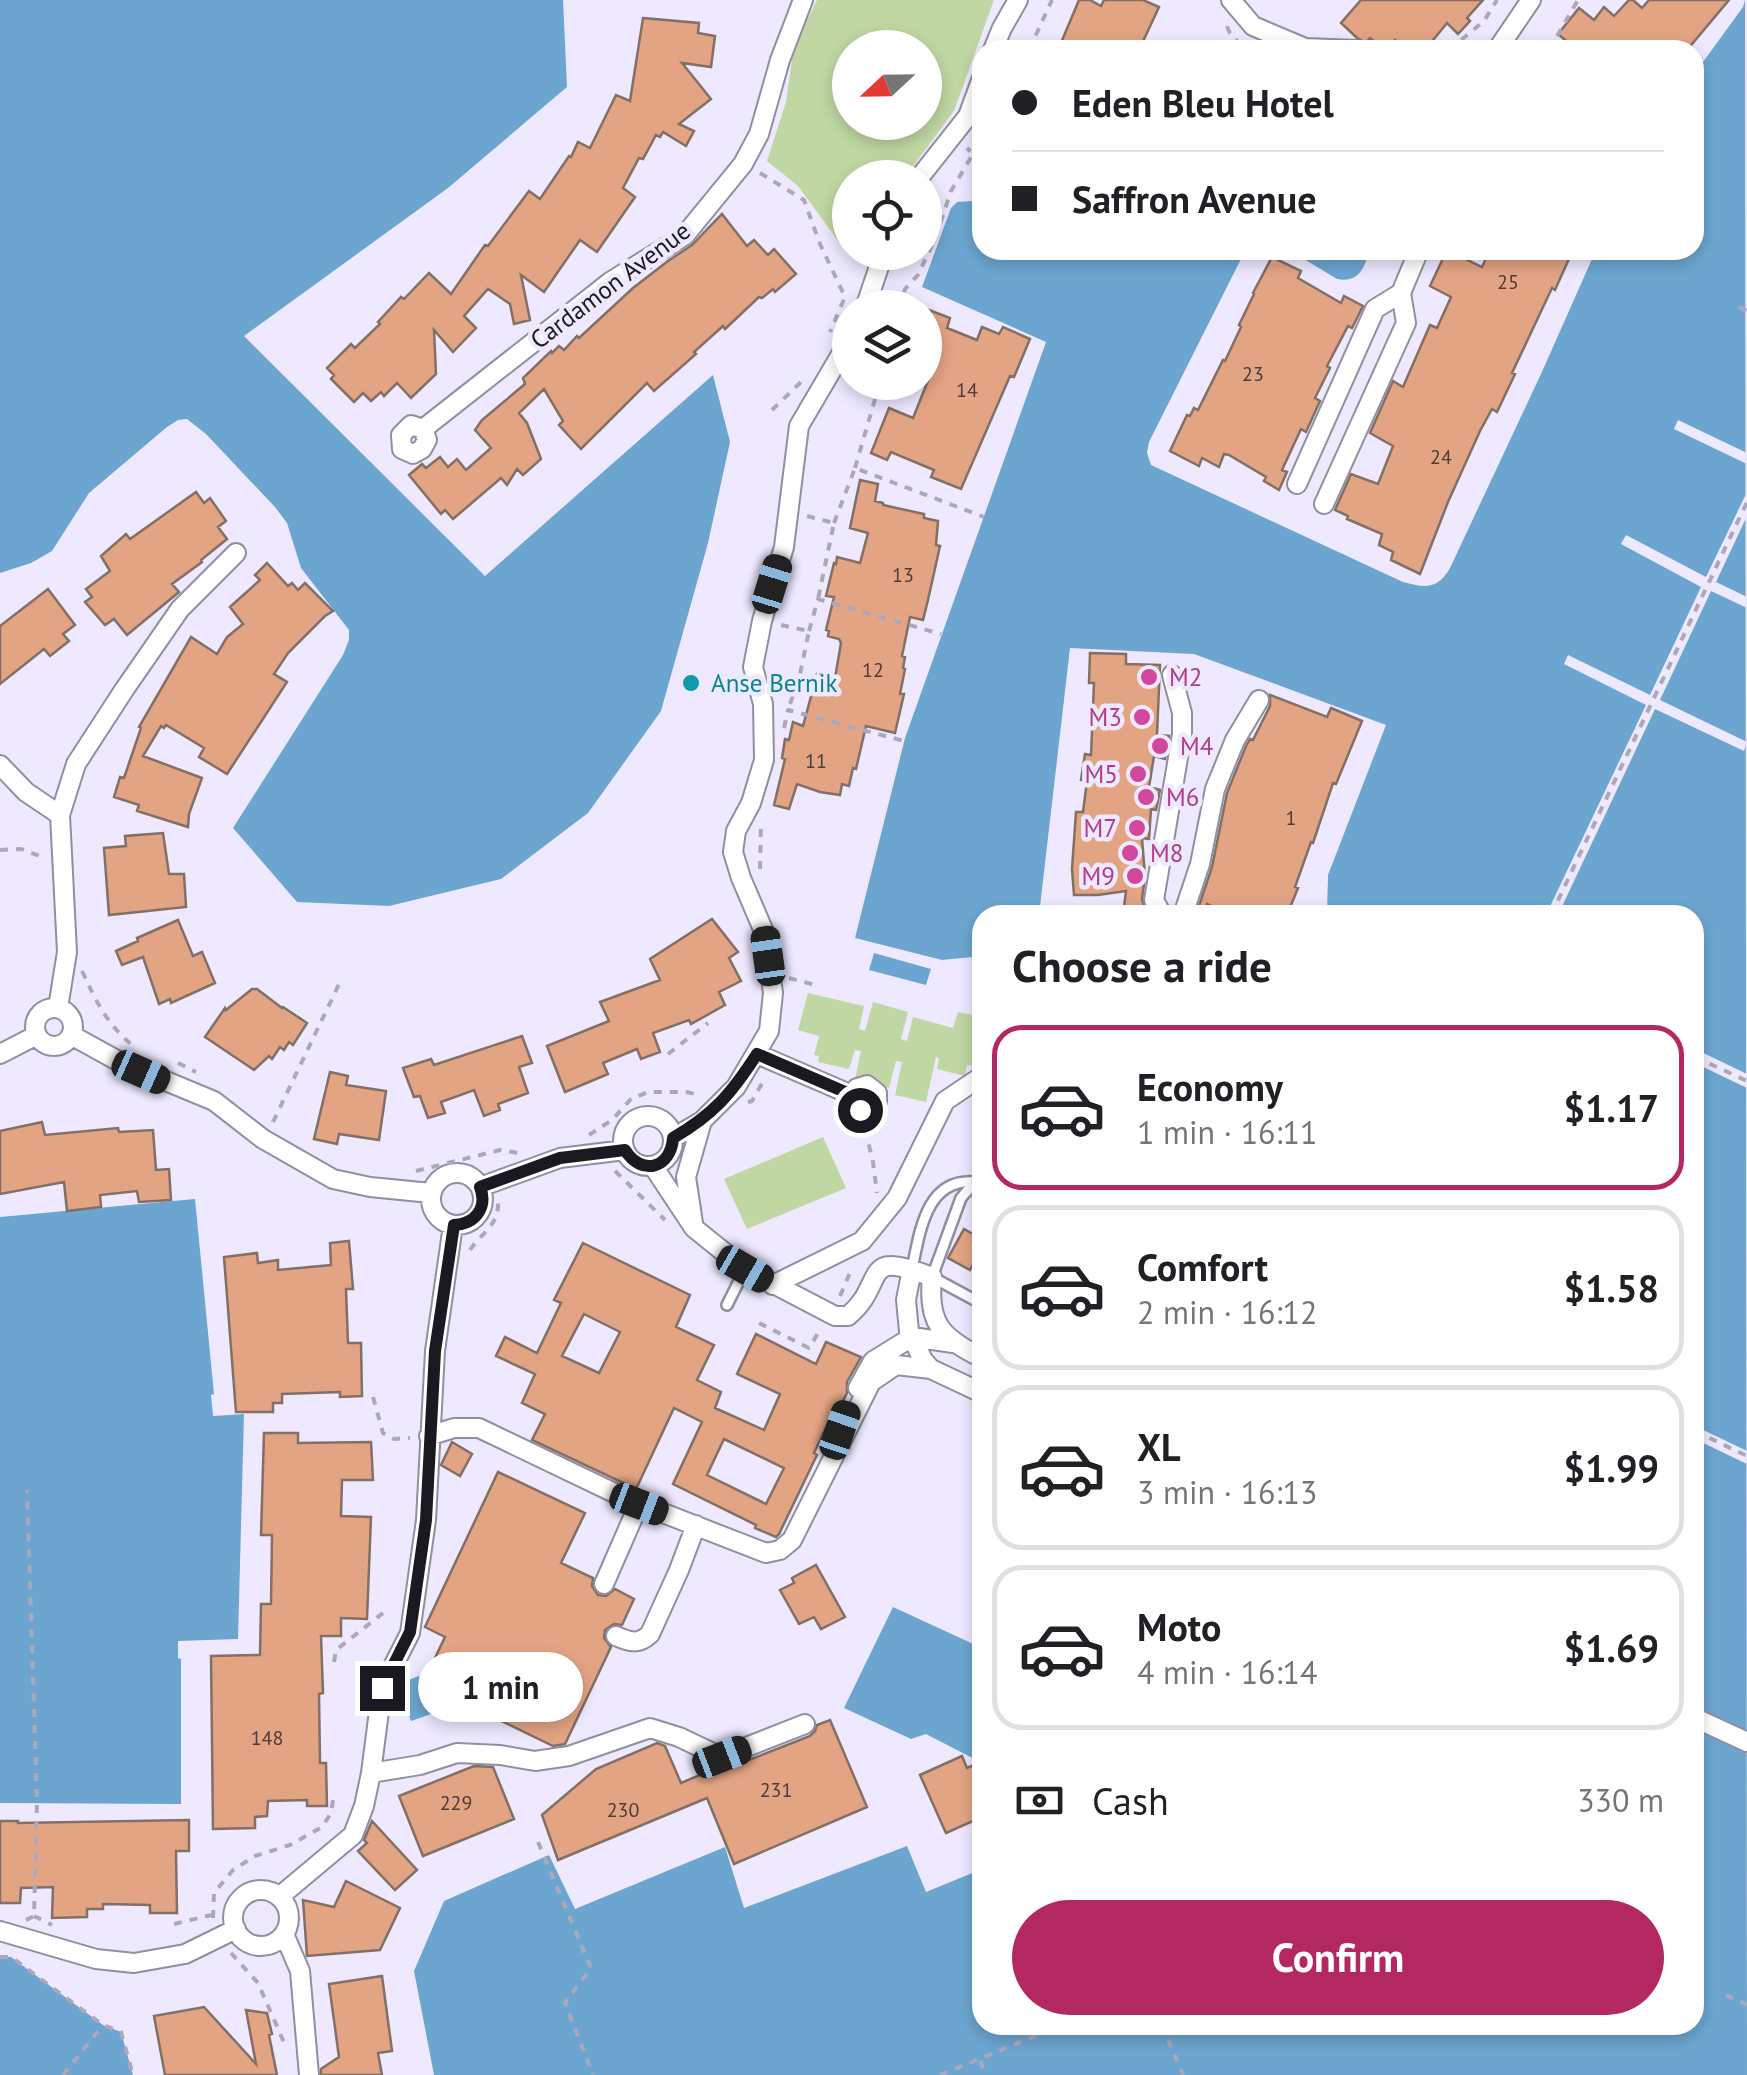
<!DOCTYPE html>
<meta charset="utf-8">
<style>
body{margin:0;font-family:"PT Sans",sans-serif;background:#f2f2f2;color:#202124;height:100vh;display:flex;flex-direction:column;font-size:38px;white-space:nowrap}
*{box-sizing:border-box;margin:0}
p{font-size:32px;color:#757577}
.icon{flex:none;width:55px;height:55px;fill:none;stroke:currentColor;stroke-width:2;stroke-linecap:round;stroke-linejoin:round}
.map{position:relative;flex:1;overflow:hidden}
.panel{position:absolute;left:972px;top:905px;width:732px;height:1130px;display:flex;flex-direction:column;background:#fff;border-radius:30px;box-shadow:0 5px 15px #0003}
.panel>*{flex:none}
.banner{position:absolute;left:972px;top:40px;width:732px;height:220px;border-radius:30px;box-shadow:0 5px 15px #0003;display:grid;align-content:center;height:220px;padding:0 40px;background:#fff}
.needle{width:65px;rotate:248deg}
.buttons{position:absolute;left:832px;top:30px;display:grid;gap:20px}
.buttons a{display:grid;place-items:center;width:110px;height:110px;border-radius:50%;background:#fff;box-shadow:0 5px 15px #0003;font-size:50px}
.end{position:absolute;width:45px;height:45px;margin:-22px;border:12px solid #1a1820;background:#fff;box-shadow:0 0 0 5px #fff}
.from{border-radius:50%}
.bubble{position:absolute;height:70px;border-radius:35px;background:#fff;box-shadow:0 5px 15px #0003;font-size:32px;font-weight:800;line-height:70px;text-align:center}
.car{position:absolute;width:30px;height:60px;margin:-30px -15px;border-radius:12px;box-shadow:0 0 8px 2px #0007;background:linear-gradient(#222 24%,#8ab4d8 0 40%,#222 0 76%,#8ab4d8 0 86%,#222 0)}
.banner b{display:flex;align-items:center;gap:35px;height:95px;font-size:38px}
.banner b+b{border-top:2px solid #e0e0e0}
.banner i{width:25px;height:25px;background:#202124}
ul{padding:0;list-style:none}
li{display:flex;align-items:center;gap:30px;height:165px;margin:0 20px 15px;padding:0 20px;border:5px solid #e0e0e0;border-radius:30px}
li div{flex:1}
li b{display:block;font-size:38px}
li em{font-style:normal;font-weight:800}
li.active{border-color:#b42862}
li>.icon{width:90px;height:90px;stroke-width:1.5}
h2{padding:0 40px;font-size:45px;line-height:120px}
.pay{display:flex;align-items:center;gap:25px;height:110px;padding:0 40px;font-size:38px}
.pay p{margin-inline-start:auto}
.action{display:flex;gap:20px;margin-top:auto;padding:20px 40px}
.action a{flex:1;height:115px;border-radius:60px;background:#b42862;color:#fff;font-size:40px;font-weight:800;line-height:115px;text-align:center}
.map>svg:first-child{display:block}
.green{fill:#c0d7a3;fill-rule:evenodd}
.water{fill:#6ca6d0}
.pier{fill:#eee9ff}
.building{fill:#e3a484;stroke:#826f65;stroke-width:2.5;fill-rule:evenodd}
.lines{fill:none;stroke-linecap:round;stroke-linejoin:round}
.service-casing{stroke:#928ea2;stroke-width:14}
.minor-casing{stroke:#928ea2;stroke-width:22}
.path{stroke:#aca8ba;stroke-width:4;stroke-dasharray:8 8;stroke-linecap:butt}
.service{stroke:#fff;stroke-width:9}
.minor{stroke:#fff;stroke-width:18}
.route{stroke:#1a1820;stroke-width:12}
.hotel-dot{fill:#d1479c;stroke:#eee9ff;stroke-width:4}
.culture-dot{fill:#0f9aa8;stroke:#eee9ff;stroke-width:4}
.labels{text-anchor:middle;stroke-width:9;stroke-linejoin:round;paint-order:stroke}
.number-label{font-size:20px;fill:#4c3b39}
.street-label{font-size:25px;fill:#1a1820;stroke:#eee9ff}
.hotel-label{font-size:25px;fill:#b23c85;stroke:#eee9ff;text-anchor:start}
.culture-label{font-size:25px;fill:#0d838f;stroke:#eee9ff;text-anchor:start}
</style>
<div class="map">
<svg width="1747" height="2075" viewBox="0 0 1747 2075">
<rect width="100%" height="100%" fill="#eee9ff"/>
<path class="green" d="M817,0H994L954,111L905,177L850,178V248L839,242L798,186L767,161L786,102L794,46ZM850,48H925V122H850Z
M808,993L864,1006L859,1029L865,1031L873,1002L908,1012L901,1039L907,1041L913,1017L953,1028L958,1012L982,1017V1036L976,1066L967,1065L965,1076L937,1069L939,1058L936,1057L926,1102L895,1095L902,1062L896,1061L889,1088L855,1079L861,1051L855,1050L849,1069L818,1062L819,1056L814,1055L819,1036L798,1030Z
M823,1137L846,1188L747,1229L724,1179Z"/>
<path class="water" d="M0,0H563L567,87L448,188L244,336L485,576L713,375L730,442L708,543L661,711L588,813L501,879L389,906L297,902L233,828L343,655L349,640V630L301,568L287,523L275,507L206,434L187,419L178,420L167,427L89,493L52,551L31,563L0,573Z
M1745,0L1747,2075H434L414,1971L444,1901L549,1855L575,1909L725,1847L744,1908L907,1846L926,1892L982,1869V2025H1695V915H1327L1328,875L1386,725L1194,654L1070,648L1039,915H982V956L942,960L855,938L905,738L1046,342L922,287L951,208L957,202L972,201L982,206V250H1248L1244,253L1149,442L1147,453L1151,465L1403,582C1425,588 1437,590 1450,568L1541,374L1596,250H1695V73L1743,7Z
M1289,250H1369C1365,268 1359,283 1337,279Z
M874,953L931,969L926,985L869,970Z
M195,1199L214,1394L211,1395L213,1416L244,1414L238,1639L178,1641V1658L181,1659V1804L0,1803V1217Z
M893,1607L982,1648V1763L926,1734L911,1739L844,1708Z
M419,1676L429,1699L440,1695L445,1709L411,1721L397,1684Z
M0,1957H11L103,2025L121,2032L133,2075H0Z"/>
<path class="pier" d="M1678,420L1747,453V464L1674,429Z
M1747,492V516L1716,582L1747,597V608L1711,591L1660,700L1747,742L1744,751L1655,709L1558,915H1546L1646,705L1564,664L1568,655L1650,695L1701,587L1621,544L1626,535L1706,577Z
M1695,1049L1747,1074V1088L1695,1063Z
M1695,1426L1747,1451V1464L1695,1439Z"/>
<path class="building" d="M1079,0H1090L1101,6L1104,0H1143L1159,7L1139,50H1058Z
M1361,0H1483L1467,18L1470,21L1458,34L1447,23L1425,50H1406L1395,40L1385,50L1370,38L1366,43L1357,38L1341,23Z
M1629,0H1633L1642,8L1649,0H1729L1687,50H1577L1558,34L1579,8L1594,20L1604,7L1614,16Z
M643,18L699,23L698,33L715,36L711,67L682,63L711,99L679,124L694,131L686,146L663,132L660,137L656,135L643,159L639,158L623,188L635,197L597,252L580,240L544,292L521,275L530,320L514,324L510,304L488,289L464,316L476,328L453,352L434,330L436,374L411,398L397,383L384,396L381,392L371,401L363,393L354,402L331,379L334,375L327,368L351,344L355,348L380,324L378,322L401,297L404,299L429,273L451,294L485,245L488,246L529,191L540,199L569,156L571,157L578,142L590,148L616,95L630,101Z
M722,214L747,246L754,240L768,255L774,249L796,274L775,292L773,289L762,298L759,297L725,329L723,326L694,352L696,354L654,391L647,383L581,449L559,425L563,421L544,389L519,413L527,423L541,459L523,475L517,469L507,485L501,478L453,519L445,510L441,514L409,475L422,464L426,468L440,457L448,467L457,459L466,470L491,448L475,430L482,420L525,384L523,378L551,351L552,353L559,346L564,350L577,336L579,338L633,288L668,261L692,245Z
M1447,250L1482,267L1490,250H1573L1555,290L1552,288L1512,373L1515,374L1497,412L1492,409L1480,431L1448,502L1420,574L1391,560L1393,552L1379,545L1382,534L1347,519L1348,516L1335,510L1351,474L1378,484L1393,446L1370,433L1393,381L1403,387L1430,325L1437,328L1451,297L1430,286Z
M1272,257L1301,271L1298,278L1341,303L1344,296L1363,306L1352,328L1348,326L1327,366L1330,368L1315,398L1320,401L1306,432L1301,429L1282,470L1287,472L1279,490L1264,481L1266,477L1229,455L1224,454L1219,467L1202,458L1199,466L1170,451L1187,415L1190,416L1194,408L1198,410L1223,360L1225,361L1241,327L1239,325L1254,294L1253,293Z
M929,310L950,318L947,328L977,340L982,327L999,334L1003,327L1030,339L1014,377L1010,376L961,489L931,477L934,470L891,452L887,460L871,453L889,408L913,418L937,358L925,352V320Z
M860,480L878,484L875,501L883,503V505L924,514V518L938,521L936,545L940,546L928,600L923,620L910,617L902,656L905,657L903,668L905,669L900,694H904L895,733L866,726L856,769L853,768L849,786L842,784L840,795L820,792L797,784L789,809L774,805L785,759L782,758L785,739L789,740L793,722L803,726L817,674L835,678L841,643L839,639L828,636L829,631L826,630L834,597L826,596L834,563L836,564L837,557L860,563L868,533L850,528Z
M196,492L204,503L210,498L226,521L218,527L227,539L201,560L202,562L172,584L179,592L127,635L114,619L105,625L85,602L92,597L86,589L110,571L101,556L126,534L130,539Z
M267,563L288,586L292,583L298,590L305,583L333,611L325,616L288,653L274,674L287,682L227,774L199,757L204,748L166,725L164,728L161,726L143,756L202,778L189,814L188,827L137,811L139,805L114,797L120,777L124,778L141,728L139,727L191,637L217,654L227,637L243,624L230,607L260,580L255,575Z
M48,589L75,625L63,634L69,641L50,656L44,649L0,684V626Z
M1090,653L1126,654V664L1160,665L1157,735L1169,736L1165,759L1154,756L1149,787L1160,790L1156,810L1151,809L1149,839L1142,838L1145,876L1142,899L1147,915H1123L1126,891L1098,895H1074L1072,869L1076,812H1083L1087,781L1081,780L1085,754L1091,755L1094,683H1089Z
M1270,695L1327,717L1331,708L1362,721L1336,784L1333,783L1313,843L1311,842L1295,887L1298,888L1287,915H1231L1207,904L1203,915H1196L1212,867L1227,793L1246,746L1250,739L1253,740L1270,706Z
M163,833L169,874H184L186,907L109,915L104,848L126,846L125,836Z
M712,919L738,952L729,958L741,981L719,992L725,1005L691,1024L689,1020L653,1033L660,1052L641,1059L637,1049L603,1063L608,1074L565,1092L547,1046L609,1021L600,1002L660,980L650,959Z
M178,920L193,956L202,952L215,983L171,1003L170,999L159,1004L143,957L122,965L116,951L138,941L137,938Z
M252,989H257L282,1008L283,1007L307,1023L293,1045L289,1042L284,1050L280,1047L272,1059L269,1056L254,1070L205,1037L225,1008L226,1010Z
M522,1036L532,1063L519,1067L528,1093L498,1104L500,1110L484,1116L474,1090L441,1102L445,1113L428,1118L420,1096L414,1097L403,1068L431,1059L434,1065Z
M330,1072L348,1076L346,1085L386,1091L379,1140L339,1134L337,1144L314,1139Z
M42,1122L45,1135L118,1128L119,1132L153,1130L156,1170L169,1169L171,1200L139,1202L137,1191L100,1195L101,1207L67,1211L64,1182L0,1194V1131Z
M964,1229L982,1239V1248L970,1270L948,1258Z
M349,1241L353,1289H346L348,1343H361L362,1396L340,1397V1392L282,1394V1403H273V1412H236L224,1257L257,1253L258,1263L278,1260V1270L331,1265L330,1243Z
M583,1243L690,1295L676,1327L714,1345L697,1380L721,1392L715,1408L764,1430L780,1394L737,1374L756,1334L816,1364L826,1342L861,1357L847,1382V1393L842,1403L837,1404L814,1453L817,1455L779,1534L776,1537L755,1528L756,1525L673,1484L702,1422L674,1408L636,1489L532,1440L545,1414L522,1403L535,1374L496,1356L505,1337L537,1353L561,1303L554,1300ZM584,1314L620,1332L599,1373L562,1356ZM724,1439L784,1468L766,1504L707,1475Z
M264,1433H298V1443L371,1442L373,1480H342L341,1516L371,1517L367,1619L341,1618V1636H321L323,1693L319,1694L320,1763H326L327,1806H307V1800L268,1801L267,1816L255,1817V1828L213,1829L211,1656L260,1655L261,1604H271L272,1535H261Z
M452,1442L472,1454L460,1476L441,1465Z
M498,1472L585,1513L561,1563L593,1578L592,1586L598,1595L606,1596L615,1589L634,1599L622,1625L614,1624L605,1630L604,1638L611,1647L565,1744L553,1746L423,1683L445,1637L425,1627Z
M816,1565L845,1617L821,1629L814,1617L799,1624L780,1590L794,1583L792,1578Z
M830,1720L867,1807L734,1864L707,1798L558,1860L542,1815L596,1769L657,1743L665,1746L681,1783L716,1768L726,1769L810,1736L815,1731L817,1725Z
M962,1756L967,1768L982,1761V1817L946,1833L920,1775Z
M474,1766L493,1767L514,1819L423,1856L399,1796Z
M189,1820V1851H176L177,1913H150V1905L103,1904V1909H87V1917L52,1918L53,1887L21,1888L20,1903H0V1821H18V1823Z
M372,1821L417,1870L395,1890L358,1851L367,1843L364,1840Z
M346,1881L400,1908L380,1950L307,1956L303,1900L334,1907Z
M382,1976L392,2051L378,2053L382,2075H321V2069L339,2057L329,1984Z
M204,2007L256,2064L246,2010L267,2013L272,2034L269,2035L277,2075H165L154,2016Z"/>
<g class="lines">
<defs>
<path id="service" d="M975,1182L961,1198L932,1277L982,1304
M912,1269C920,1231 926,1178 975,1182
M727,1305L745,1269"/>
<path id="minor" d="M1231,0L1253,26L1305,48L1356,50
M993,50L1002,28L1018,0
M1497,50L1531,0
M919,178L968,116L982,78
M865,308L884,252
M423,429L427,440L422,449L413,454L402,449L401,435L411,425L423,429L610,282L685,235L743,164L759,134L780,60L803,0
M1297,484L1375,309L1401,293L1419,250
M1324,504L1406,323L1401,293
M0,765L26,792L60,815
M1162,915L1154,900L1182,734V713L1172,675
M1183,915L1200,864L1215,789L1235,740L1259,700
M58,1008L67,952L60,815L76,764L124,690L180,609L236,553
M35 1027a19 19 0 1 1 38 0a19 19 0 1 1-38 0Z
M71,1035L120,1062L214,1101L263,1139L333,1179L370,1187L431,1193
M0,1054L37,1035
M757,1054L852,1095L853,1103L859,1110L871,1109L877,1102V1093L867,1085L857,1088L852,1095
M623 1141a25 25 0 1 1 50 0a25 25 0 1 1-50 0Z
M673,1138L702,1121L736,1087L769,1031L773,993L765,934L741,878L733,852L736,831L751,803L764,760L763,704L753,667L762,621L784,547L799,426L850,339
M653,1166L694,1228L745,1269L835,1316H848C888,1283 858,1247 932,1277C927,1324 942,1338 982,1358
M431 1199a26 26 0 1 1 52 0a26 26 0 1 1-52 0Z
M480,1187L560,1158L625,1150
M693,1223L686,1177L702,1121
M912,1269L906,1300L909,1331L923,1360L931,1369L982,1393
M773,1285L862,1241L897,1198L945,1101L982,1076
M858,1388L873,1361L912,1337L953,1343
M429,1436L454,1428H479L627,1499L766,1553L780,1550L792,1540L871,1382L896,1365L931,1369
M604,1584L639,1504
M616,1636C629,1642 639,1645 650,1634L679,1570L696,1525
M1695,1718L1747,1742
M371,1773L420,1765L457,1753L500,1755L535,1761L569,1756L650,1728L679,1737L721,1757L805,1724
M233 1918a28 28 0 1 1 56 0a28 28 0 1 1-56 0Z
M279,1897L353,1835L364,1806L371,1773L382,1688L410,1633L426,1520L435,1351L453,1225
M0,1931L96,1959L134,1963L185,1954L236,1929
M284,1934L300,1971L309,2075"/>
</defs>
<use href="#service" class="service-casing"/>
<use href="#minor" class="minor-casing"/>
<path class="path" d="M1227,26C1231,40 1242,45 1256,50
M1029,50L1052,0
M1449,50L1484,21L1497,0
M1549,50L1578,0
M973,154L982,143
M760,173L804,200L820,244L845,297L830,332
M1739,307L1747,311
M900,308L905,289L918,275L935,239L951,191L973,154L967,148
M772,410L801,382
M855,468L880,382
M807,516L834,523L818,599
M834,523L855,468L984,517
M781,625L809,631L800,674L788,710
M809,631L818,599L941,634
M784,728L788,710L904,741
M0,850L21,849L45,858
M760,869L761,824
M1551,915L1747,502
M82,971C96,1001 106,1023 132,1045
M789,978L815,985
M668,1054L708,1023
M1695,1057L1747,1081
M178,1063L196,1072
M748,1102L752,1101L765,1078
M273,1122L342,978
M865,1129L873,1162L877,1193
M589,1135L612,1120L631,1099L648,1092H686L700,1095
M416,1171L500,1150L519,1153
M615,1171L665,1220
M470,1250C482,1232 500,1225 498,1200
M840,1296L852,1268
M759,1323L809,1348L820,1330
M373,1397L383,1433L394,1439L410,1438
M1695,1431L1747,1456
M1695,1601L1710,1608
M334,1662L336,1650L383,1613
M538,1842L591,1968L565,2003L593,2075
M34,1916L52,1925
M213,1918L214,1893L233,1870L255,1856L290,1845L322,1827L331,1813L334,1794
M26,1920L34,1916L37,1802L27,1490
M174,1924L211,1915
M231,1953L258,1983L286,2047
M0,1957H11L103,2025L121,2032L133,2075
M1726,1995L1747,2005
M1162,2025L1183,2075
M980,2061L986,2075
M63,2075L103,2025
M940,2075L1062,2025"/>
<use href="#service" class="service"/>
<use href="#minor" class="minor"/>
</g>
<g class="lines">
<path class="route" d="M382,1688L410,1632L426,1520L435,1351L454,1225C475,1224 488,1208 480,1187L560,1158L625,1150C642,1177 671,1168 673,1138C714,1114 731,1094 757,1054L852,1095L853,1103L860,1110"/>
</g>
<g class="hotel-dot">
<circle cx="1149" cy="677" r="10"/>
<circle cx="1142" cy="717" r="10"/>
<circle cx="1160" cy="746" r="10"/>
<circle cx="1138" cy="774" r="10"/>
<circle cx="1146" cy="797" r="10"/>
<circle cx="1137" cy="828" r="10"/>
<circle cx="1130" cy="853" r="10"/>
<circle cx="1135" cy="876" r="10"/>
</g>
<circle class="culture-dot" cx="691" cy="683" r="10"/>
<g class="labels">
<g class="number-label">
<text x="1508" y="289">25</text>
<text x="1253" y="381">23</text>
<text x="967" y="397">14</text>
<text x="1441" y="464">24</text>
<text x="903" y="582">13</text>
<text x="873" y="677">12</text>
<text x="816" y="768">11</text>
<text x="1291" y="825">1</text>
<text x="267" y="1745">148</text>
<text x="776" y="1797">231</text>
<text x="456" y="1810">229</text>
<text x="623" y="1817">230</text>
</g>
<g class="street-label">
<text transform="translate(610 285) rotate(-37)" y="9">Cardamon Avenue</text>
</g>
<g class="hotel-label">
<text x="1169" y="686">M2</text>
<text x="1122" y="726" text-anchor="end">M3</text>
<text x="1180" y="755">M4</text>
<text x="1118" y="783" text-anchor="end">M5</text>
<text x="1166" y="806">M6</text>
<text x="1117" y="837" text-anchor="end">M7</text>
<text x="1150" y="862">M8</text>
<text x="1115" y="885" text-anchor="end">M9</text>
</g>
<g class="culture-label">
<text x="711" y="692">Anse Bernik</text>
</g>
</g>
</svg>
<div class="buttons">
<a><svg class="needle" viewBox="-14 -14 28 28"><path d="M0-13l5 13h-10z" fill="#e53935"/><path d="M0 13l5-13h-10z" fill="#757577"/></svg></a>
<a><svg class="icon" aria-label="locate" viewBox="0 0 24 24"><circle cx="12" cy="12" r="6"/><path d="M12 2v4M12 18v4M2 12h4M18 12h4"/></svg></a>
<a><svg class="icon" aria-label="layers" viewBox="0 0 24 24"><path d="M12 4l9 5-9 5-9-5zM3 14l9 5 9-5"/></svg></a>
</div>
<i class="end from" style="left:860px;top:1110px"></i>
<i class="end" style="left:382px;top:1688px"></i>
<div class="bubble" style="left:418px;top:1652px;width:165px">1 min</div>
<i class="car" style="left:772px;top:584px;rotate:17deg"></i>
<i class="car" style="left:768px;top:956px;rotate:352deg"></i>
<i class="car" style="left:141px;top:1072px;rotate:114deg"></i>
<i class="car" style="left:745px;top:1269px;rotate:120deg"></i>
<i class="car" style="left:840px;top:1430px;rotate:19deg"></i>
<i class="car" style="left:639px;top:1504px;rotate:111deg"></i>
<i class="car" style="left:722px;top:1757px;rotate:69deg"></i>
<div class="banner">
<b><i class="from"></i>Eden Bleu Hotel</b>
<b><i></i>Saffron Avenue</b>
</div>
<section class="panel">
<h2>Choose a ride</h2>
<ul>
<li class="active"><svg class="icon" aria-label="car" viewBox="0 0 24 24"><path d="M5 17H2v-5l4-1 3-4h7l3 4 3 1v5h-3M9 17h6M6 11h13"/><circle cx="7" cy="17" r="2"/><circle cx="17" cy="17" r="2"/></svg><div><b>Economy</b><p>1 min · 16:11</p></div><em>$1.17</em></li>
<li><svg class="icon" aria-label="car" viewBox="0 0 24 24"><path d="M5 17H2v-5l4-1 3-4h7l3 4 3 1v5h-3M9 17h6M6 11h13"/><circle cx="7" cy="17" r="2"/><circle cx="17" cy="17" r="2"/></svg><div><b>Comfort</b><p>2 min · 16:12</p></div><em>$1.58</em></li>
<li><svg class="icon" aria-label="car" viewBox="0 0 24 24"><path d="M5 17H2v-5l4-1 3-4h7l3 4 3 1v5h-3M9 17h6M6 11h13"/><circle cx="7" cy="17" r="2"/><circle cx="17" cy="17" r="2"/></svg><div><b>XL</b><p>3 min · 16:13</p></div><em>$1.99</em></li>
<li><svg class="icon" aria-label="car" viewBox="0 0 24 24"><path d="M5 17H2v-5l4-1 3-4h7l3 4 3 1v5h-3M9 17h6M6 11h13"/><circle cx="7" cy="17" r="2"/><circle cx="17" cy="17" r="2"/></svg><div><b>Moto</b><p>4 min · 16:14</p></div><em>$1.69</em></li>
</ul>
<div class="pay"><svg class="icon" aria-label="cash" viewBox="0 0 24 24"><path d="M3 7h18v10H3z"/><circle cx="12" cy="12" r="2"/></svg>Cash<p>330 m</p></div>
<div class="action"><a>Confirm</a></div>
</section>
</div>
